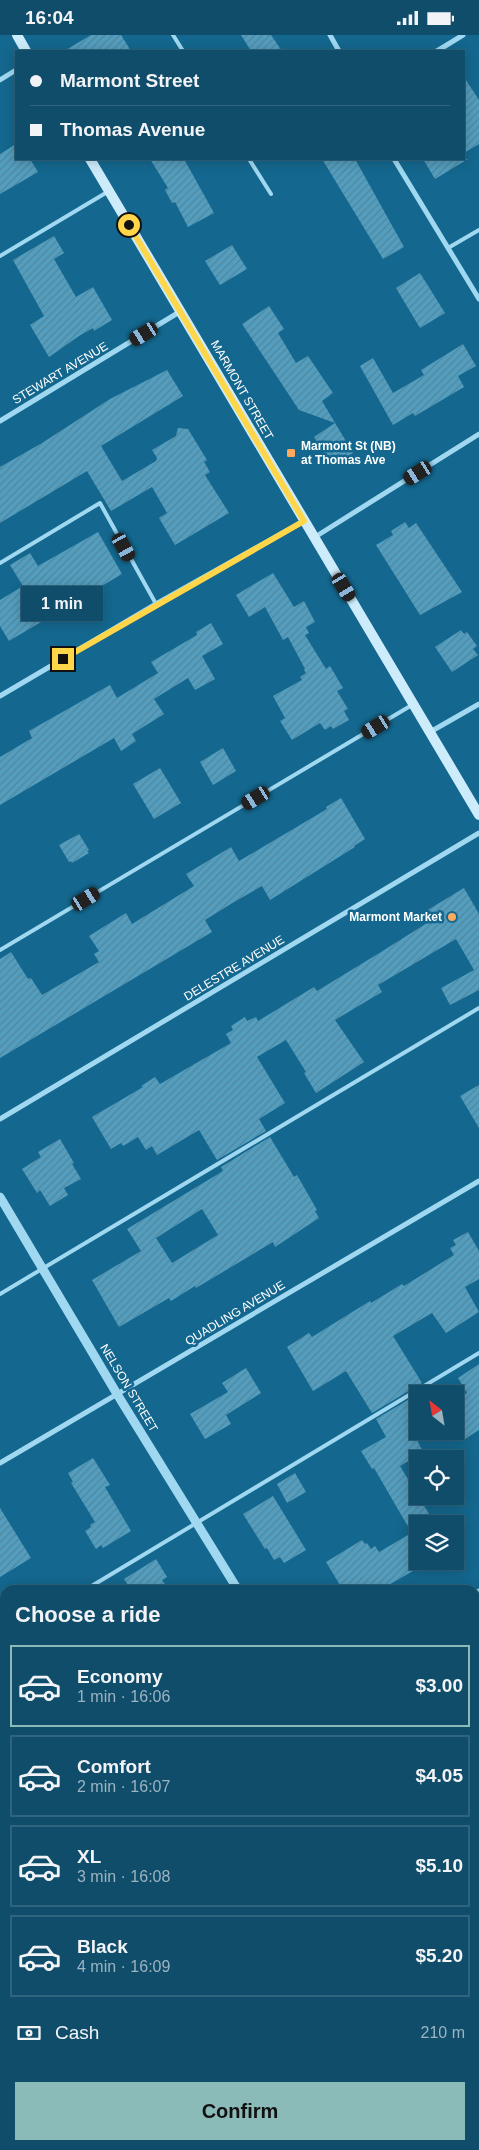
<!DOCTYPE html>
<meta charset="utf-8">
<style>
body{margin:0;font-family:Helvetica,sans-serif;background:#185470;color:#f1f3f6;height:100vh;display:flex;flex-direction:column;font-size:19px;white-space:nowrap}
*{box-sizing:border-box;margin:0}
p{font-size:16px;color:#9bb4c1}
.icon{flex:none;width:28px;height:28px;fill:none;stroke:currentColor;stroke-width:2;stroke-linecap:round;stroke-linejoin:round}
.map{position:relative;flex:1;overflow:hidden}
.side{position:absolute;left:0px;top:1550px;width:480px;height:565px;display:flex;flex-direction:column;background:#0f4d6a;border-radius:15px 15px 0 0;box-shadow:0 2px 12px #0003,0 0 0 1px #2f647e}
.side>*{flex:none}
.top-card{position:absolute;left:15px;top:15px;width:450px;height:110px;border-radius:0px;box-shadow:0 2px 12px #0003,0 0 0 1px #2f647e;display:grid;align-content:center;height:110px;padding:0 15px;background:#0f4d6a}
.needle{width:32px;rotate:329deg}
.controls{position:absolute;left:409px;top:1350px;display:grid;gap:10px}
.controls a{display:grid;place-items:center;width:55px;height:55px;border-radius:0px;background:#0f4d6a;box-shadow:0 2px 12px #0003,0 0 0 1px #2f647e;font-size:25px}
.end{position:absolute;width:22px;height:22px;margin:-11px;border:6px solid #ffd54a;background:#111;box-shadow:0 0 0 2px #111}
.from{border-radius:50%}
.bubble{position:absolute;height:35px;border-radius:0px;background:#0f4d6a;box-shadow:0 2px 12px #0003,0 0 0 1px #2f647e;font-size:16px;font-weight:700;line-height:35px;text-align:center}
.car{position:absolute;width:15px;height:30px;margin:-15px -8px;border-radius:6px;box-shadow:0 0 4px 1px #0007;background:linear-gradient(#222 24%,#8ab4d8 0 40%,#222 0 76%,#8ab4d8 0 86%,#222 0)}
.top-card b{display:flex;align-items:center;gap:18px;height:48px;font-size:19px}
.top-card b+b{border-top:1px solid #2f647e}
.top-card i{width:12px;height:12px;background:#f1f3f6}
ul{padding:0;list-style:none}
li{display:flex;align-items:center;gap:15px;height:82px;margin:0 10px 8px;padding:0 5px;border:2px solid #2f647e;border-radius:0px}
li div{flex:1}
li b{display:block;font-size:19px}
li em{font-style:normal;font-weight:700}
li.current{border-color:#8bbbb9}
li>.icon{width:45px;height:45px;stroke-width:1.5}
h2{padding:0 15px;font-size:22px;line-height:60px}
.pay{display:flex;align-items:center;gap:12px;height:55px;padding:0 15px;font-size:19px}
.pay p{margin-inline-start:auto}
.action{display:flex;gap:10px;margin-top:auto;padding:10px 15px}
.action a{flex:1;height:58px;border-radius:0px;background:#8bbbb9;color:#111;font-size:20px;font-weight:700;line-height:58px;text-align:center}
.status{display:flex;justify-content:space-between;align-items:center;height:35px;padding:0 25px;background:#0f4d6a;direction:ltr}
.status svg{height:14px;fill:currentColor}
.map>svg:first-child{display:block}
.forest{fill:url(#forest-firs)}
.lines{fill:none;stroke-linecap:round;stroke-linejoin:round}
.stream{stroke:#91d7f3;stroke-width:5.5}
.building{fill:url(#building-hatch);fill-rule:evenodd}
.service{stroke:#9fd8f0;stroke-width:4}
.minor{stroke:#9fd8f0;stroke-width:5}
.tertiary{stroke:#9fd8f0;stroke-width:9}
.secondary{stroke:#cdecfb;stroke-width:10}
.route{stroke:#ffd54a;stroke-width:6}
.poi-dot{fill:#ffa95e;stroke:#14678e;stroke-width:2}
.labels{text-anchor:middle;stroke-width:5;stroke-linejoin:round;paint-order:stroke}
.street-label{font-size:12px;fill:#fff;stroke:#14678e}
.poi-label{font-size:12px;font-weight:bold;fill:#fff;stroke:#14678e;text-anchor:start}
</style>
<div class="status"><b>16:04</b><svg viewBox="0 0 49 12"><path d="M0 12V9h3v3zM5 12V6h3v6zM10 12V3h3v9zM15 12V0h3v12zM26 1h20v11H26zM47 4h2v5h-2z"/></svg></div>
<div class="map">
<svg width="479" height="2115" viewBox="0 0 479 2115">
<defs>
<pattern id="forest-firs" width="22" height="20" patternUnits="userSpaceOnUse" patternTransform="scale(1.25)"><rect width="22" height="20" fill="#2381ab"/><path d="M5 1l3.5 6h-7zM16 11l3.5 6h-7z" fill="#356980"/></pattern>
<pattern id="building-hatch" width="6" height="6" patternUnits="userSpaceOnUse" patternTransform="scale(1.25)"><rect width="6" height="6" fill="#539ebf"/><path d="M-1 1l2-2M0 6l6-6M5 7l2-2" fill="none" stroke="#51859c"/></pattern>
</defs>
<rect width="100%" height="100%" fill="#14678e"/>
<path class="forest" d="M5,1597V1632L0,1633V1599Z"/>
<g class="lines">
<path class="stream" d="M0,1624H5
M475,2038H479"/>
</g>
<path class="building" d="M91,0H121L131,16H64Z
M241,0H271L282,16H251Z
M464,42L479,65V109L464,118Z
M16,109V124H30L38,137L0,159V119Z
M150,124H184L214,178L188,192L175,167L172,168L165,155L168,153Z
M322,124H355L404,212L383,224Z
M423,124H468L435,144Z
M54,201L64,218L54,224L76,262L93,252L112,285L94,296L93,293L79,301L49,322L30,290L44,281L13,225Z
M232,210L247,234L220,250L205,226Z
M420,238L445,278L420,293L396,253Z
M269,271L284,294L278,298L296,328L308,321L333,358L322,366L353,418L332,431L314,402L335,388L299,375L242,289Z
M463,309L476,331L458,341L464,352L415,381L413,378L393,390L360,331L373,323L393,358L424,340L421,335Z
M167,335L183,361L101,411L122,446L156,426L157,423L152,415L176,401L178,393L188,394L207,425L204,427L210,437L205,440L229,478L175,510L159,483L167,478L152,452L111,476L87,436L0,488V432L42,408L110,364Z
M405,487L409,493L416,488L462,557L420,580L376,510L393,500L391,496Z
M98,497L122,539L9,606L0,591V565L23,551L10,530L30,518L38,531Z
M273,538L294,572L304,566L315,587L306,592L309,598L305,600L326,634L330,631L343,653L337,656L348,674L344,676L349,685L333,694L331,691L325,695L320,688L292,705L280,686L285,683L273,661L302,645L300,642L306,638L304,635L305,634L288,602L283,605L265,572L249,582L236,560Z
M211,588L223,609L202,621L215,644L195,655L188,643L154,664L164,679L132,699L136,706L121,716L114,703L0,770V722L32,703L29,696L110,650L117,663L158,638L151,627L197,600L196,597Z
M461,595L464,599L467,597L477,611L473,614L478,620L452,637L435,612Z
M223,713L236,736L213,750L200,727Z
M160,733L181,768L154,784L133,749Z
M341,763L365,804L354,811L355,812L270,865L262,851L234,867L205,885L212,897L0,1023V924L11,917L28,944L31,943L42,960L99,927L94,919L99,916L89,901L126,878L132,889L194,851L186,839L231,812L239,826L327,774L326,772Z
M79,799L89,815L87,816L89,818L72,828L71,826L69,827L59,810Z
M464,853L479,879V955L450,970L441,953L474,935L456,904L378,950L382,957L335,985L364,1027L316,1058L304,1038L306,1037L286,1005L257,1022L285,1068L259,1084L266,1096L217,1125L199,1095L157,1120L152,1111L146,1115L138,1102L123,1111L121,1108L111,1114L92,1082L143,1052L141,1051L155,1042L160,1049L231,1008L226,999L233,995L231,991L245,982L247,986L256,982L258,986L314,952L317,956L381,917L427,888L421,879Z
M479,1050V1093L460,1061Z
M270,1102L294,1142L297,1140L317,1175L315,1176L319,1183L275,1212L273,1207L196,1253L195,1251L171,1266L169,1263L119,1292L92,1245L141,1216L127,1194L223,1136L221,1132ZM202,1174L218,1200L172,1228L156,1203Z
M60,1104L74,1128L72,1129L81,1144L64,1153L68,1160L50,1171L40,1155L37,1158L22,1134L41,1122L38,1117Z
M468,1197L479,1216V1244L465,1252L479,1277L446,1298L432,1278L393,1301L422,1348L372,1378L346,1336L313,1356L287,1312L309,1298L312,1302L370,1266L371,1268L402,1249L404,1251L454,1220L450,1213L456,1210L453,1205Z
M479,1329V1395L465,1404L455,1388V1365L467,1358L458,1343Z
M246,1333L261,1358L226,1380L231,1389L205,1404L190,1379L228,1357L222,1348Z
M418,1359V1407L423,1417L400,1431L431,1482L418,1489L410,1495L374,1433L372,1434L361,1416L386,1402L376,1384Z
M93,1423L110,1450L105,1452L131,1496L103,1513L101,1510L96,1514L85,1496L91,1492L90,1490L95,1487L71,1448L73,1447L68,1438Z
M295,1438L306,1457L287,1468L277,1449Z
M273,1461L306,1515L284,1528L280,1522L274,1525L267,1513L265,1514L243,1479Z
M0,1473L31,1523L0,1542Z
M408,1500L418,1516V1526H424L425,1529L380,1555H343L326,1527L362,1505L365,1509L367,1508L371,1514L375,1511L379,1517Z
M156,1524L167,1542L162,1545L169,1555H131L124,1544Z"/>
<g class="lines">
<path class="service" d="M173,0L183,16
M249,124L271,159
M448,213L479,195
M0,221L109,156
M0,528L100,468L156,569
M0,915L412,670
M0,1259L479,973
M85,1555L479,1318
M475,1736L479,1734
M158,2110L161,2115"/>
<path class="minor" d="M330,0L339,16
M437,16L463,0
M0,45L16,35
M394,124L479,264
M0,386L181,276
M315,502L479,399
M0,661L156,569L304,486
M430,697L479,669
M0,1084L479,798
M0,1428L479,1146
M475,1912L479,1910"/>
<path class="tertiary" d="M0,1162L117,1359L238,1555
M475,1560L479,1558
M0,1849L5,1845
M475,1941L479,1949"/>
<path class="secondary" d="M17,0L26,16
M90,124L479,780"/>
</g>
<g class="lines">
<path class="route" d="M63,624L304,486L129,190"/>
</g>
<g class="poi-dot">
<rect x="286" y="413" width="10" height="10" rx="2.5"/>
<circle cx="452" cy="882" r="5"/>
</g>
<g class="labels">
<g class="street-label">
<text transform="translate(60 338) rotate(-31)" y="4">STEWART AVENUE</text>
<text transform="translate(242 355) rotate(60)" y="4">MARMONT STREET</text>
<text transform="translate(234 933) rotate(-31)" y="4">DELESTRE AVENUE</text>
<text transform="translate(235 1278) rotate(-31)" y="4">QUADLING AVENUE</text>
<text transform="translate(129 1353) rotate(59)" y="4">NELSON STREET</text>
</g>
<g class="poi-label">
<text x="301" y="415">Marmont St (NB)<tspan x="301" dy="14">at Thomas Ave</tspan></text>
<text x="442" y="886" text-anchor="end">Marmont Market</text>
</g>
</g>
</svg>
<div class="controls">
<a><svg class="needle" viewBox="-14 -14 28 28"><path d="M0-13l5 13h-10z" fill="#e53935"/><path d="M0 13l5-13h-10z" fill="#9bb4c1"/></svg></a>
<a><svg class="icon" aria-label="locate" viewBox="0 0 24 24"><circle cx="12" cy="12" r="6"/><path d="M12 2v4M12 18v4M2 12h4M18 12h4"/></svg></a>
<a><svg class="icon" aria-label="layers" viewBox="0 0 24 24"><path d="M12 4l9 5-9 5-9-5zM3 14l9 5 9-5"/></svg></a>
</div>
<i class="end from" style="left:129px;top:190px"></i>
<i class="end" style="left:63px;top:624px"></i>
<div class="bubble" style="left:21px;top:551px;width:82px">1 min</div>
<i class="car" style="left:144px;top:299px;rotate:239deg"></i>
<i class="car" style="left:418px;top:438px;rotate:238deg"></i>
<i class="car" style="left:124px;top:512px;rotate:151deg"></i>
<i class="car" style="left:344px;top:552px;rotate:149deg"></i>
<i class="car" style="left:376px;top:692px;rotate:239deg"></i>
<i class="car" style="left:256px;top:763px;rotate:239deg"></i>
<i class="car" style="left:86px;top:864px;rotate:59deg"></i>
<div class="top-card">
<b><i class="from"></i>Marmont Street</b>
<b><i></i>Thomas Avenue</b>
</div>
<section class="side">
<h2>Choose a ride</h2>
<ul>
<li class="current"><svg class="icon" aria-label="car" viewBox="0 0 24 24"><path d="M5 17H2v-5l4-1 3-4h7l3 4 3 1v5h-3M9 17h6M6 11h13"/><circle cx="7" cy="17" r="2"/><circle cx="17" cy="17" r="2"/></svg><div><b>Economy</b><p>1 min · 16:06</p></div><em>$3.00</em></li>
<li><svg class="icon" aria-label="car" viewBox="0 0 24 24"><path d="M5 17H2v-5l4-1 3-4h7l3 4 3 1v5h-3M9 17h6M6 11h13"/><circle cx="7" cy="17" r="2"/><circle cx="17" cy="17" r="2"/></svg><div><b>Comfort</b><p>2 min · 16:07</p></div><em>$4.05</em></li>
<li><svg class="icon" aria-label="car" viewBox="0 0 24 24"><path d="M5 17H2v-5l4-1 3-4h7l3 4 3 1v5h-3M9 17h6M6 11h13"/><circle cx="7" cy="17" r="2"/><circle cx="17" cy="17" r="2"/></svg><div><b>XL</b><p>3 min · 16:08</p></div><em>$5.10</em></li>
<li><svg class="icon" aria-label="car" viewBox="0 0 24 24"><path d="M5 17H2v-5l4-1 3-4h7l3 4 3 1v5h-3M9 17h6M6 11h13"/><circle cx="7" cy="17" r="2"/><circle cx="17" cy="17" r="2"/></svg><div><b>Black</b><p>4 min · 16:09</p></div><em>$5.20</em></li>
</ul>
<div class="pay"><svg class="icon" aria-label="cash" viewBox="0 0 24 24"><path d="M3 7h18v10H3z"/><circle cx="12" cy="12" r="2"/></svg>Cash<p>210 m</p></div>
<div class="action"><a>Confirm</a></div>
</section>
</div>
